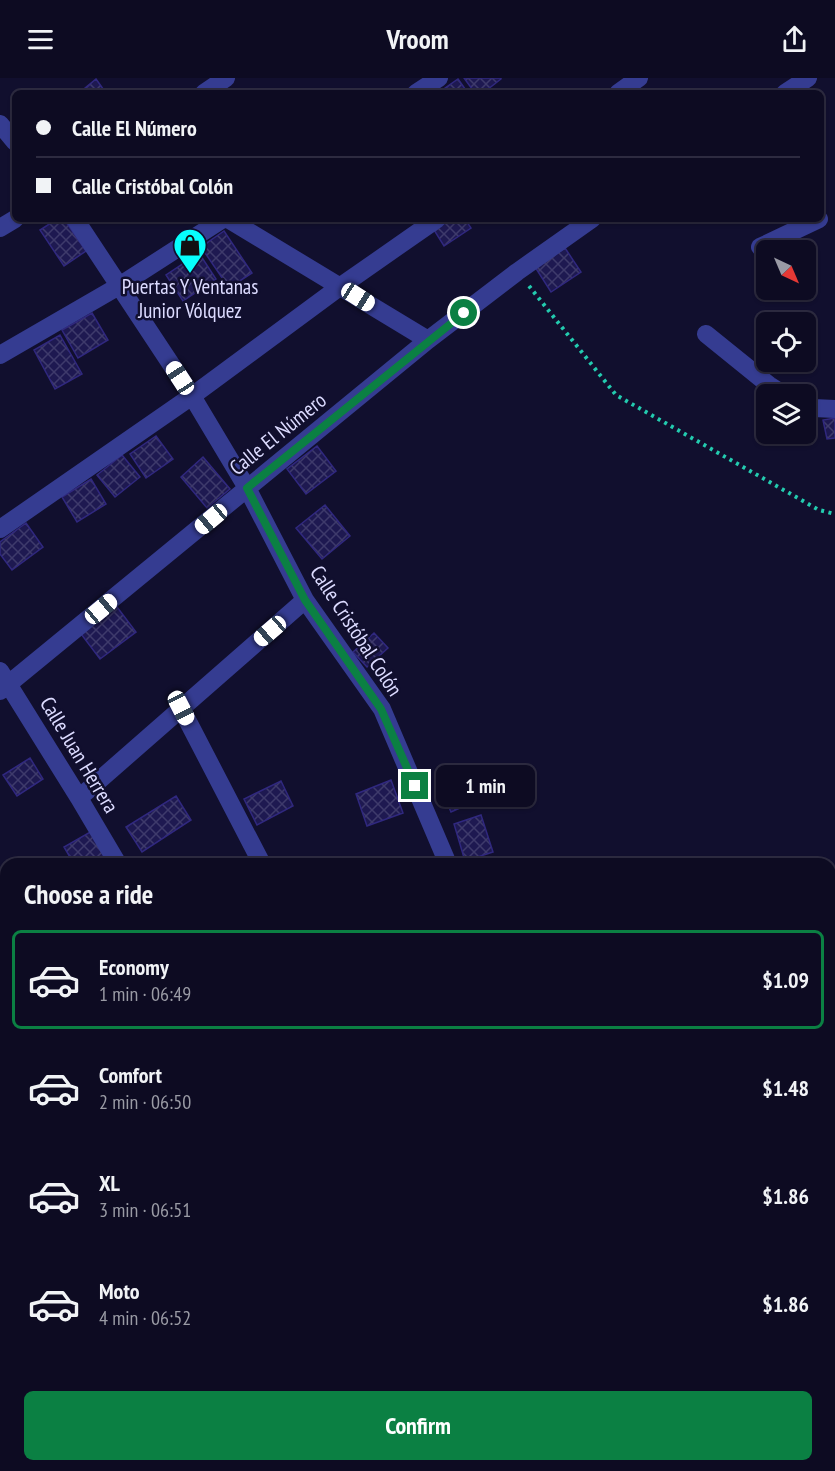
<!DOCTYPE html>
<meta charset="utf-8">
<style>
body{margin:0;font-family:"PT Sans Narrow",sans-serif;background:#1b192f;color:#f1f3f6;height:100vh;display:flex;flex-direction:column;font-size:22px;white-space:nowrap}
*{box-sizing:border-box;margin:0}
p{font-size:20px;color:#9a9ba5}
.icon{flex:none;width:33px;height:33px;fill:none;stroke:currentColor;stroke-width:2;stroke-linecap:round;stroke-linejoin:round}
.map{position:relative;flex:1;overflow:hidden}
.side{position:absolute;left:0px;top:780px;width:836px;height:614px;display:flex;flex-direction:column;background:#0d0b22;border-radius:18px 18px 0 0;box-shadow:0 2px 4px #0004,0 0 0 2px #2d2b40}
.side>*{flex:none}
.hud{position:absolute;left:12px;top:12px;width:812px;height:132px;border-radius:9px;box-shadow:0 2px 4px #0004,0 0 0 2px #2d2b40;display:grid;align-content:center;height:132px;padding:0 24px;background:#0d0b22}
.needle{width:39px;rotate:136deg}
.controls{position:absolute;left:756px;top:162px;display:grid;gap:12px}
.controls a{display:grid;place-items:center;width:60px;height:60px;border-radius:9px;background:#0d0b22;box-shadow:0 2px 4px #0004,0 0 0 2px #2d2b40;font-size:30px}
.end{position:absolute;width:27px;height:27px;margin:-14px;border:8px solid #0b8043;background:#fff;box-shadow:0 0 0 3px #fff}
.from{border-radius:50%}
.bubble{position:absolute;height:42px;border-radius:9px;background:#0d0b22;box-shadow:0 2px 4px #0004,0 0 0 2px #2d2b40;font-size:20px;font-weight:700;line-height:42px;text-align:center}
.car{position:absolute;width:18px;height:36px;margin:-18px -9px;border-radius:8px;box-shadow:0 0 4px 2px #0007;background:linear-gradient(#fff 24%,#345 0 40%,#fff 0 76%,#345 0 86%,#fff 0)}
.hud b{display:flex;align-items:center;gap:21px;height:57px;font-size:22px}
.hud b+b{border-top:2px solid #2d2b40}
.hud i{width:15px;height:15px;background:#f1f3f6}
ul{padding:0;list-style:none}
li{display:flex;align-items:center;gap:18px;height:99px;margin:0 12px 9px;padding:0 12px;border:3px solid transparent;border-radius:9px}
li div{flex:1}
li b{display:block;font-size:22px}
li em{font-style:normal;font-weight:700}
li.active{border-color:#0b8043}
li>.icon{width:54px;height:54px;stroke-width:1.5}
h2{padding:0 24px;font-size:27px;line-height:72px}
.cta{display:flex;gap:12px;margin-top:auto;padding:12px 24px}
.cta a{flex:1;height:69px;border-radius:9px;background:#0b8043;color:#fff;font-size:24px;font-weight:700;line-height:69px;text-align:center}
header{display:flex;justify-content:space-between;align-items:center;height:78px;padding:0 24px;background:#0d0b22;font-size:27px;font-weight:700}
.map>svg:first-child{display:block}
.building{fill:url(#building-cross-hatch);stroke:#30287f;stroke-width:1.5}
.lines{fill:none;stroke-linecap:round;stroke-linejoin:round}
.path{stroke:#23cbaf;stroke-width:4;stroke-dasharray:3 4.5;stroke-linecap:butt}
.minor{stroke:#353c91;stroke-width:18}
.route{stroke:#0b8043;stroke-width:8}
.labels{text-anchor:middle;stroke-width:5;stroke-linejoin:round;paint-order:stroke}
.poi-label{font-size:21px;fill:#dcdbff;stroke:#110f2e}
.street-label{font-size:21px;fill:#dcdbff;stroke:#110f2e}
</style>
<header><svg class="icon" aria-label="menu" viewBox="0 0 24 24"><path d="M4 6h16M4 12h16M4 18h16"/></svg>Vroom<svg class="icon" aria-label="share" viewBox="0 0 24 24"><path d="M12 15V3M7 8l5-5 5 5M5 13v7h14v-7"/></svg></header>
<div class="map">
<svg width="835" height="1393" viewBox="0 0 835 1393">
<defs>
<pattern id="building-cross-hatch" width="8" height="8" patternUnits="userSpaceOnUse" patternTransform="scale(1.5)"><rect width="8" height="8" fill="#1e1951"/><path d="M0 0l8 8M0 8l8-8" fill="none" stroke="#3e3a6b"/></pattern>
</defs>
<rect width="100%" height="100%" fill="#110f2e"/>
<path class="building" d="M464,0H501V1L483,15H475Z
M96,1L106,15H79Z
M458,1L468,15H438Z
M57,141H64L86,173L64,188L40,152Z
M451,141H465L471,150L444,168L434,152Z
M224,153L252,195L229,210L201,169Z
M565,170L581,194L551,214L535,189Z
M199,175L216,201L183,223L166,197Z
M92,235L108,262L78,280L62,252Z
M60,257L82,296L55,311L34,272Z
M835,340V360L827,361L823,342Z
M156,358L173,381L146,400L130,376Z
M317,368L336,393L306,416L287,391Z
M122,377L140,399L115,419L97,397Z
M203,379L230,411L207,430L181,399Z
M91,401L106,426L77,444L62,419Z
M325,427L350,458L322,481L296,450Z
M26,445L43,469L12,492L0,476V464Z
M114,525L136,554L100,581L78,552Z
M374,555L388,570L367,589L353,574Z
M30,680L43,701L17,718L3,697Z
M474,688L487,718L451,734L438,704Z
M391,702L403,735L367,748L356,716Z
M281,703L293,728L257,747L244,721Z
M176,718L191,742L142,774L126,749Z
M481,737L493,774L465,783L454,746Z
M92,753L106,779L93,786H74L64,769Z
M0,826L6,834V844L0,849Z
M6,921V974L0,979V926Z"/>
<g class="lines">
<path class="path" d="M529,208L616,317L819,432L835,436"/>
<path class="minor" d="M204,15L226,0
M416,15L439,0
M618,15L639,0
M785,15L808,0
M0,46L15,64
M75,141L192,318L247,410L305,522L382,631L448,786
M228,141L428,262
M0,150L15,141
M760,169L819,141
M706,256L769,307L783,316
M0,277L119,208L223,141
M806,327L814,330L835,331
M0,451L192,318L341,208L437,141
M0,593L79,720L118,786
M0,613L428,262L517,194L592,141
M181,630L262,786
M79,720L305,522
M0,900L6,906
M275,1388L277,1393
M355,1388L356,1393
M586,1388V1393
M708,1388V1393
M443,1393L453,1388
M486,1393V1388"/>
</g>
<g class="lines">
<path class="route" d="M415,708L381,631L305,522L247,410L464,235"/>
</g>
<defs>
<symbol id="shop-pin" viewBox="-11 -11 22 30"><path d="M0 17L-7.5 6A9.5 9.5 0 1 1 7.5 6Z" fill="#07fffd" stroke="#110f2e"/><path d="M-5-2.5h2.3a2.7 3.5 0 0 1 5.4 0H5L5.5 6h-11ZM-1.5-2.5h3a1.5 2.3 0 0 0-3 0Z" fill="#111"/></symbol>
</defs>
<g fill-rule="evenodd">
<use href="#shop-pin" x="171" y="148" width="38" height="52"/>
</g>
<g class="labels">
<g class="poi-label">
<text x="190" y="216">Puertas Y Ventanas<tspan x="190" dy="24">Junior Vólquez</tspan></text>
</g>
<g class="street-label">
<text transform="translate(278 356) rotate(-39)" y="7">Calle El Número</text>
<text transform="translate(356 553) rotate(57)" y="7">Calle Cristóbal Colón</text>
<text transform="translate(79 677) rotate(59)" y="7">Calle Juan Herrera</text>
</g>
</g>
</svg>
<div class="controls">
<a><svg class="needle" viewBox="-14 -14 28 28"><path d="M0-13l5 13h-10z" fill="#e53935"/><path d="M0 13l5-13h-10z" fill="#9a9ba5"/></svg></a>
<a><svg class="icon" aria-label="locate" viewBox="0 0 24 24"><circle cx="12" cy="12" r="6"/><path d="M12 2v4M12 18v4M2 12h4M18 12h4"/></svg></a>
<a><svg class="icon" aria-label="layers" viewBox="0 0 24 24"><path d="M12 4l9 5-9 5-9-5zM3 14l9 5 9-5"/></svg></a>
</div>
<i class="end from" style="left:464px;top:235px"></i>
<i class="end" style="left:415px;top:708px"></i>
<div class="bubble" style="left:436px;top:687px;width:99px">1 min</div>
<i class="car" style="left:358px;top:219px;rotate:122deg"></i>
<i class="car" style="left:180px;top:300px;rotate:327deg"></i>
<i class="car" style="left:211px;top:441px;rotate:230deg"></i>
<i class="car" style="left:101px;top:531px;rotate:50deg"></i>
<i class="car" style="left:270px;top:553px;rotate:229deg"></i>
<i class="car" style="left:181px;top:630px;rotate:153deg"></i>
<div class="hud">
<b><i class="from"></i>Calle El Número</b>
<b><i></i>Calle Cristóbal Colón</b>
</div>
<section class="side">
<h2>Choose a ride</h2>
<ul>
<li class="active"><svg class="icon" aria-label="car" viewBox="0 0 24 24"><path d="M5 17H2v-5l4-1 3-4h7l3 4 3 1v5h-3M9 17h6M6 11h13"/><circle cx="7" cy="17" r="2"/><circle cx="17" cy="17" r="2"/></svg><div><b>Economy</b><p>1 min · 06:49</p></div><em>$1.09</em></li>
<li><svg class="icon" aria-label="car" viewBox="0 0 24 24"><path d="M5 17H2v-5l4-1 3-4h7l3 4 3 1v5h-3M9 17h6M6 11h13"/><circle cx="7" cy="17" r="2"/><circle cx="17" cy="17" r="2"/></svg><div><b>Comfort</b><p>2 min · 06:50</p></div><em>$1.48</em></li>
<li><svg class="icon" aria-label="car" viewBox="0 0 24 24"><path d="M5 17H2v-5l4-1 3-4h7l3 4 3 1v5h-3M9 17h6M6 11h13"/><circle cx="7" cy="17" r="2"/><circle cx="17" cy="17" r="2"/></svg><div><b>XL</b><p>3 min · 06:51</p></div><em>$1.86</em></li>
<li><svg class="icon" aria-label="car" viewBox="0 0 24 24"><path d="M5 17H2v-5l4-1 3-4h7l3 4 3 1v5h-3M9 17h6M6 11h13"/><circle cx="7" cy="17" r="2"/><circle cx="17" cy="17" r="2"/></svg><div><b>Moto</b><p>4 min · 06:52</p></div><em>$1.86</em></li>
</ul>
<div class="cta"><a>Confirm</a></div>
</section>
</div>
